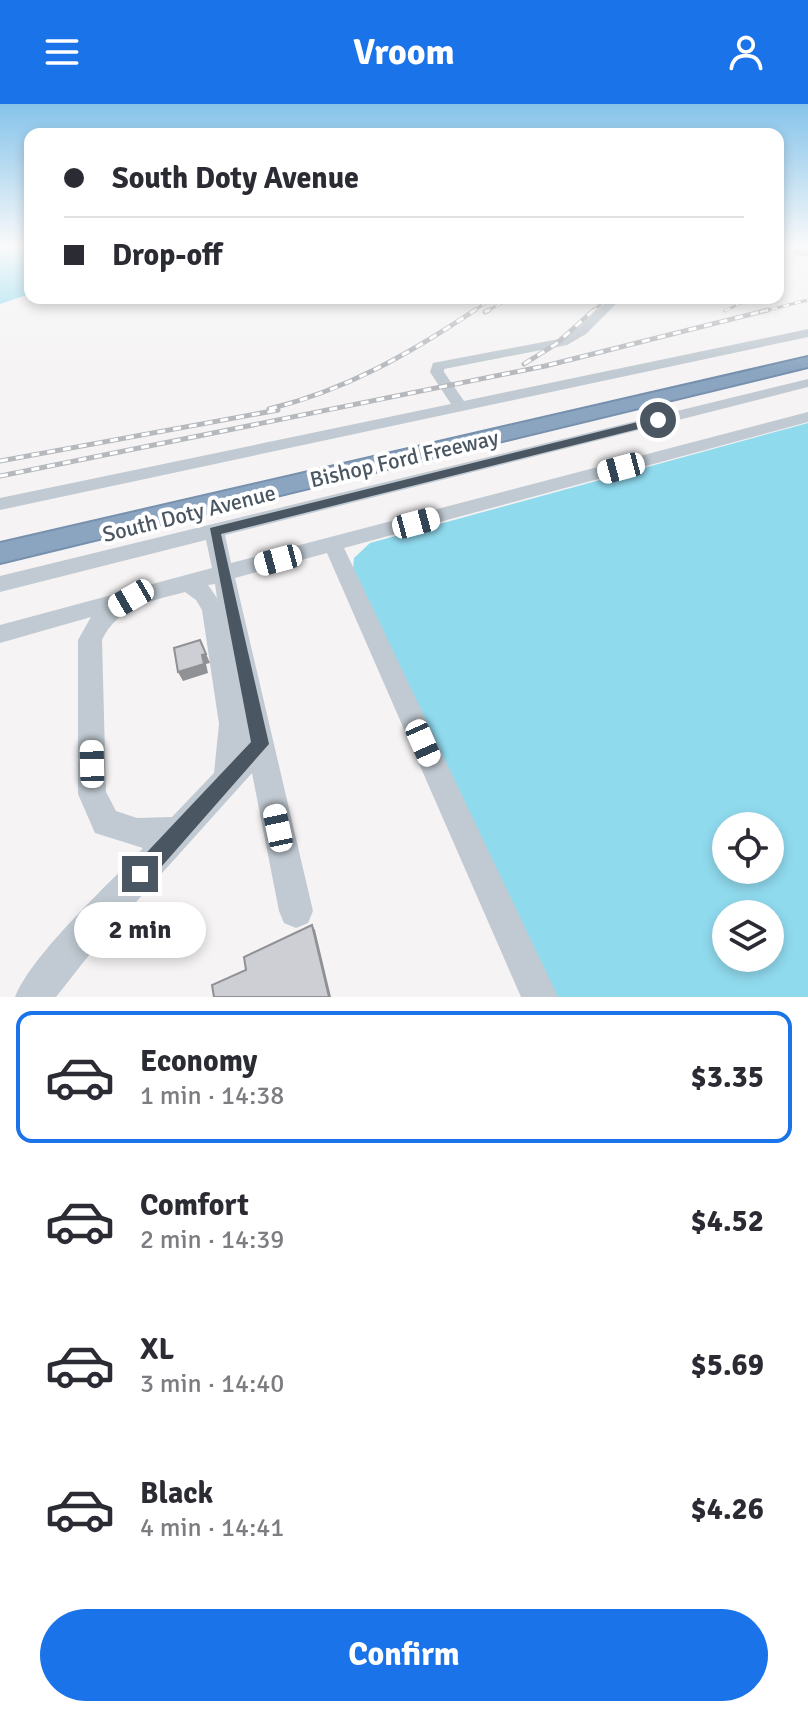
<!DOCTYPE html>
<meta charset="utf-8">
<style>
body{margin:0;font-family:Signika,sans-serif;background:#f7f7f7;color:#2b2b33;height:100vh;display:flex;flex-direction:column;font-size:30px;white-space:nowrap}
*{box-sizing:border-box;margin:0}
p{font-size:26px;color:#7c7c81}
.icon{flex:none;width:44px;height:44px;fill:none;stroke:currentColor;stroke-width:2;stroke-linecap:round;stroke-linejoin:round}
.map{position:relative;height:893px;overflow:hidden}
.panel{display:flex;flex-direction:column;background:#fff;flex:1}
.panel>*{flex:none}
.banner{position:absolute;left:24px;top:24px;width:760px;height:176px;border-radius:16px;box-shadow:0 4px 12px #0003;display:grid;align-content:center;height:176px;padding:0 40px;background:#fff}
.buttons{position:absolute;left:712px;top:708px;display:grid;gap:16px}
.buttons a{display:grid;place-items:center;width:72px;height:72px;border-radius:50%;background:#fff;box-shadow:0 4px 12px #0003;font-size:40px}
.end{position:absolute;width:36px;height:36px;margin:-18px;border:10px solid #4a5661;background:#fff;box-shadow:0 0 0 4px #fff}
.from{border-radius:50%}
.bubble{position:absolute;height:56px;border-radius:28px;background:#fff;box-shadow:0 4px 12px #0003;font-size:26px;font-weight:700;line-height:56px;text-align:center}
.car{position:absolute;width:24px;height:48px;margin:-24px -12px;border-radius:10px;box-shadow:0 0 6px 2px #0007;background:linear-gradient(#fff 24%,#345 0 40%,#fff 0 76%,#345 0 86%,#fff 0)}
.banner b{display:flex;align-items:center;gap:28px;height:76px;font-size:30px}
.banner b+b{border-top:2px solid #e1e1e2}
.banner i{width:20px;height:20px;background:#2b2b33}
ul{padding:14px 0 0;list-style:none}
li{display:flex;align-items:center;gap:24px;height:132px;margin:0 16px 12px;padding:0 24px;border:4px solid transparent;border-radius:16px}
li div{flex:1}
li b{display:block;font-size:30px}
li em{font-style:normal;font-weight:700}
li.selected{border-color:#1a73e8}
li>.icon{width:72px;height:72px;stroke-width:1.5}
.primary-button{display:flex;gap:16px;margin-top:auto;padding:16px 40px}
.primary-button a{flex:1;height:92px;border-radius:48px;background:#1a73e8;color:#fff;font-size:32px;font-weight:700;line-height:92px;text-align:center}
header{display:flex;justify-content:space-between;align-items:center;height:104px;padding:0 40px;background:#1a73e8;color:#fff;font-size:36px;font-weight:700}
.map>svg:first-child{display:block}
.water{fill:#90daee;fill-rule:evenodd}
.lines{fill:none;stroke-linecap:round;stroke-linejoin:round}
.highway-casing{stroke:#7690ad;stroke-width:4}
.minor{fill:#c1cad2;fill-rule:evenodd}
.highway{fill:#8ba5c1;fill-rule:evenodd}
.rail-far1-casing{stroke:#b5b8bd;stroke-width:3}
.rail-casing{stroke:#b5b8bd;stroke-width:5}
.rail-far1{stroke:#fff;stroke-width:2;stroke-dasharray:6;stroke-linecap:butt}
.rail{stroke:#fff;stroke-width:3;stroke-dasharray:8;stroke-linecap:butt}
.wall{fill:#b0b2b7}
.shaded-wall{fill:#909195}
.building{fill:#cdcfd5;stroke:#909195;stroke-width:2}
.route{fill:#4a5661}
.labels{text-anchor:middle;stroke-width:8;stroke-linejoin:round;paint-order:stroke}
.street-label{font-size:22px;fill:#4a5661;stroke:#fff}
</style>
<header><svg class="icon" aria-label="menu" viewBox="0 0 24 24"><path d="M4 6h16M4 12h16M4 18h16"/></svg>Vroom<svg class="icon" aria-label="person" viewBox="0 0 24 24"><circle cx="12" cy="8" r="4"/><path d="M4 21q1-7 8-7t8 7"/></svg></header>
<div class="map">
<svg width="808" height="893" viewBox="0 0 808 893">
<rect width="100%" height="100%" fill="#f5f3f3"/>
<path class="water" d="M30,143V190L0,200V144Z
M808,319V893H553L353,464L354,454L370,439ZM726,722H770V766H726ZM726,810H770V854H726Z"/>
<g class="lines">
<defs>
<path id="highway" d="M808,253V263L0,459V439Z"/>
</defs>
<use href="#highway" class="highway-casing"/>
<path class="minor" d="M611,194H622L586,230L567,241L444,265V268L464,297L808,225V233L0,406V394L451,300L430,268L433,259L559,235L578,224Z
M808,275V283L225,431L231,459L808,308V318L344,444L558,893H521L327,449L235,474L313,807L308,819L296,824L284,819L279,807L252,669L93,846L56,893H15C33,849 108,781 143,744L95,729L78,690V536L91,513L0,539V521L212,464L206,436L0,488V472ZM215,480L217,494L208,481ZM185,488L196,496L202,506L219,620L214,669L172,713L137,714L116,707L106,688L102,536C118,502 152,497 185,488Z"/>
<use href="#highway" class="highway"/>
<defs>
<path id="rail-far1" d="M778,154L785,143
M725,207L751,194
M472,208L493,194
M485,208L511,194
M592,208L608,194
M760,208L808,196"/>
<path id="rail" d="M485,208L489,206
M524,260L556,240L594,206
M269,305C346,286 409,250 475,206
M0,357L278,306
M0,372L545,262L768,206"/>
</defs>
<use href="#rail-far1" class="rail-far1-casing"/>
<use href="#rail" class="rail-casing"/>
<use href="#rail-far1" class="rail-far1"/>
<use href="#rail" class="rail"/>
</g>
<path class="wall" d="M795,143H808V153L793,150Z"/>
<path class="shaded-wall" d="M200,536L210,559L206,560L208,569L183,577L178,568L202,551Z
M312,821L315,826L331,893H329Z"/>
<path class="building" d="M200,536L206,550L202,551L204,560L178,568L174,544Z
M312,821L329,893H214L212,881L246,866L244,853Z"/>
<linearGradient id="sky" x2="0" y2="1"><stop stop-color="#85c3ea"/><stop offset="0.53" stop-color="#fafafa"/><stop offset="1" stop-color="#fafafa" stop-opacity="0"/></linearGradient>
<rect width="808" height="268" fill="url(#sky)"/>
<path class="route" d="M658,313L662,319L221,430L269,640L148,778L140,781L133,778L130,770L133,763L251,638L210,424Z"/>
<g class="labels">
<g class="street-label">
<text transform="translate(404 354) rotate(-13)" y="8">Bishop Ford Freeway</text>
<text transform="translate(189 409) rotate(-14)" y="8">South Doty Avenue</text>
</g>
</g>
</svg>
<div class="buttons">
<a><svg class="icon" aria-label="locate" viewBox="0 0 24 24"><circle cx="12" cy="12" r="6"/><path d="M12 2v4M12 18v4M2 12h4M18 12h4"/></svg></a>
<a><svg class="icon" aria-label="layers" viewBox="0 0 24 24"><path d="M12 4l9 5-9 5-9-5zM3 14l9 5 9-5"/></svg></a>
</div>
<i class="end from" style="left:658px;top:316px"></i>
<i class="end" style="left:140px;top:770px"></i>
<div class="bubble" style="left:74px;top:798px;width:132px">2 min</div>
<i class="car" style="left:621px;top:364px;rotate:255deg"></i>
<i class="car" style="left:416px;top:419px;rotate:75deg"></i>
<i class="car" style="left:278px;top:456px;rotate:255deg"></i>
<i class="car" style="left:131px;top:494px;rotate:240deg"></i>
<i class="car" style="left:423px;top:639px;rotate:156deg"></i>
<i class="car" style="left:92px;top:660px;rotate:359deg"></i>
<i class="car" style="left:278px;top:724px;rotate:348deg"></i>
<div class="banner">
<b><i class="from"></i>South Doty Avenue</b>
<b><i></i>Drop-off</b>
</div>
</div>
<section class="panel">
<ul>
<li class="selected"><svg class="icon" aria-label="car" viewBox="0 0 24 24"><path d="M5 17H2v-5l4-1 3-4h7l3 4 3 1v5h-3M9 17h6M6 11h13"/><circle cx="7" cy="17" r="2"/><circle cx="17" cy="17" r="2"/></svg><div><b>Economy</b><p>1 min · 14:38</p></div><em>$3.35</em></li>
<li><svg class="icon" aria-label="car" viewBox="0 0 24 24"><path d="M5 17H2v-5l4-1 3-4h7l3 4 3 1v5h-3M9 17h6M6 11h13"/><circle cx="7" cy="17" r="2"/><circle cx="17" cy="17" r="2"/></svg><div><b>Comfort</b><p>2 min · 14:39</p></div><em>$4.52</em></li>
<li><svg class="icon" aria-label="car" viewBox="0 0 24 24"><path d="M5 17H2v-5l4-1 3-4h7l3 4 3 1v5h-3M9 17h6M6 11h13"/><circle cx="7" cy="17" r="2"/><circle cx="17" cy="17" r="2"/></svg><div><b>XL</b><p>3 min · 14:40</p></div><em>$5.69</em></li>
<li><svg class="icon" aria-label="car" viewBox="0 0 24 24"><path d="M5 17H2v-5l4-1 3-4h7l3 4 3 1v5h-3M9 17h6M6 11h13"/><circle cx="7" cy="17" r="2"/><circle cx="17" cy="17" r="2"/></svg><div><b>Black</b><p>4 min · 14:41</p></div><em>$4.26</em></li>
</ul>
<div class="primary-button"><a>Confirm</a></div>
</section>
